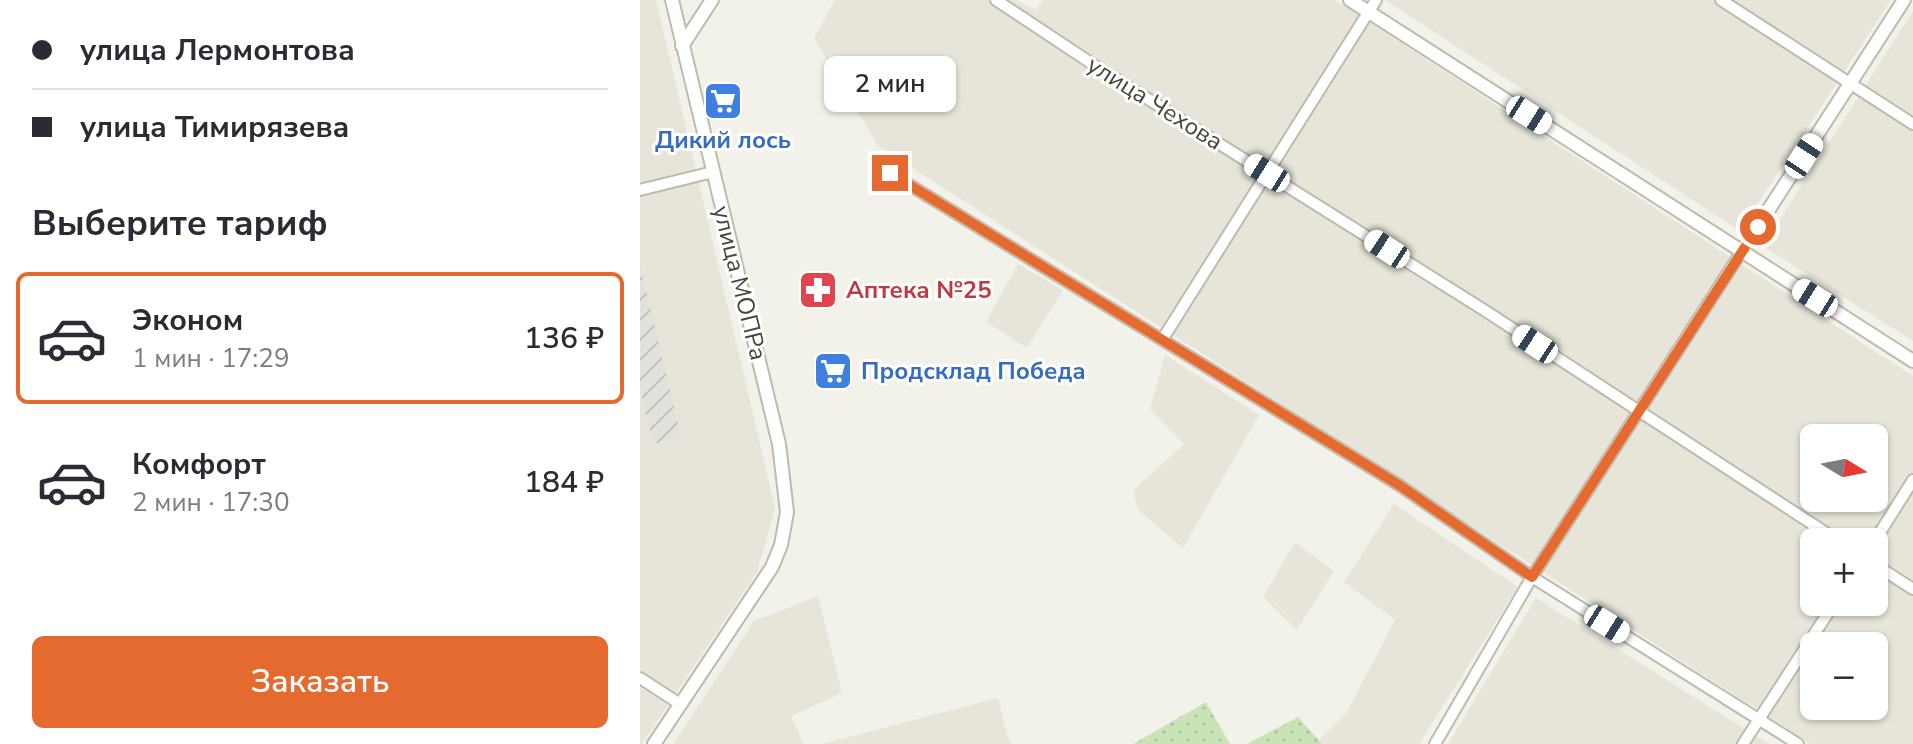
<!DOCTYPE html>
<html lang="ru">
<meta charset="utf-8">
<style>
body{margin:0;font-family:"Nunito Sans",sans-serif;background:#f7f7f7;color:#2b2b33;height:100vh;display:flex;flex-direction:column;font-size:30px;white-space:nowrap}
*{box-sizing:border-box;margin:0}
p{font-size:26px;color:#7c7c81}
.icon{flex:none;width:44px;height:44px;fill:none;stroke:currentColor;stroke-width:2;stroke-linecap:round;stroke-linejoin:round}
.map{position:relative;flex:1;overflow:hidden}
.drawer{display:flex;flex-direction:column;background:#fff;width:640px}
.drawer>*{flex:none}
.banner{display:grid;align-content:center;height:176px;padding:0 32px;background:#fff}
.needle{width:52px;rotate:100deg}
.fabs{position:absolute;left:1160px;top:424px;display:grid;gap:16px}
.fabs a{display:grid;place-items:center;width:88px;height:88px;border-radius:12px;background:#fff;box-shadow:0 2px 6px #0004;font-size:40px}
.end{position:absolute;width:36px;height:36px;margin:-18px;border:10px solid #e56a2f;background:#fff;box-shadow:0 0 0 4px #fff}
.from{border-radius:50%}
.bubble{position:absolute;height:56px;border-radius:12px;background:#fff;box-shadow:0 2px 6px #0004;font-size:26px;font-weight:600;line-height:56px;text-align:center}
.car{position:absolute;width:24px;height:48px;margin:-24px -12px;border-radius:10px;box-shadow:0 0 6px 2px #0007;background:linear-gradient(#fff 24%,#345 0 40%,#fff 0 76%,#345 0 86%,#fff 0)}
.banner b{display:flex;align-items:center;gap:28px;height:76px;font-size:30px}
.banner b+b{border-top:2px solid #e1e1e2}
.banner i{width:20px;height:20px;background:#2b2b33}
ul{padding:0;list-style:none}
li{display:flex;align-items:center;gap:24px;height:132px;margin:0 16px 12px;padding:0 16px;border:4px solid transparent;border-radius:12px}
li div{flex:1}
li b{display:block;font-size:30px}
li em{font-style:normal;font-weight:600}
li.selected{border-color:#e56a2f}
li>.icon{width:72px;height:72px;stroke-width:1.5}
h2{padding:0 32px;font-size:36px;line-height:96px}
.button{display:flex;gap:16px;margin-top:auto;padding:16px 32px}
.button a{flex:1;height:92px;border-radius:12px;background:#e56a2f;color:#fff;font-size:32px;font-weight:600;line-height:92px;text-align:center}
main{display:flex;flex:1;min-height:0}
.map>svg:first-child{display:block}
.residential{fill:#e7e5d9;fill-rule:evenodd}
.industrial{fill:url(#industrial-furrows)}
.garden{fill:url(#garden-dots)}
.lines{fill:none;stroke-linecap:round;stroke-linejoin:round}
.minor-casing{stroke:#bebbad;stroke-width:14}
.tertiary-casing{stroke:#bebbad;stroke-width:16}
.minor{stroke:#fff;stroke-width:10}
.tertiary{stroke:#fff;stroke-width:12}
.route{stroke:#e56a2f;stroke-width:10}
.labels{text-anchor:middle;stroke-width:6;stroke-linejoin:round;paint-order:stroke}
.street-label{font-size:24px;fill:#474439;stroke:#fff}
.shop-label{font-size:24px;font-weight:bold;fill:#366cbe;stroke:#fff}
.health-label{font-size:24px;font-weight:bold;fill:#be3a42;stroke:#fff;text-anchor:start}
</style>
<main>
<section class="drawer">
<div class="banner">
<b><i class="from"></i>улица Лермонтова</b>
<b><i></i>улица Тимирязева</b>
</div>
<h2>Выберите тариф</h2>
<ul>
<li class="selected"><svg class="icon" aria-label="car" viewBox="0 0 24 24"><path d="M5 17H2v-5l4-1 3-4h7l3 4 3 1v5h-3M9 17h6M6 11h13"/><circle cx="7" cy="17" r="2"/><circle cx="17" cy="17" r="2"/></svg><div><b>Эконом</b><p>1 мин · 17:29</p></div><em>136 ₽</em></li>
<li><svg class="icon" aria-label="car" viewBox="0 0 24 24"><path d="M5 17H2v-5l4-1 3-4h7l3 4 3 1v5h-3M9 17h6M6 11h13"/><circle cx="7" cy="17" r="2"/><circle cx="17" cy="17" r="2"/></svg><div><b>Комфорт</b><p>2 мин · 17:30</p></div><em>184 ₽</em></li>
</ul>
<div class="button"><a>Заказать</a></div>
</section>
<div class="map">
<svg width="1273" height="744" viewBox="0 0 1273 744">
<defs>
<pattern id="industrial-furrows" width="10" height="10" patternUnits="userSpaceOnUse" patternTransform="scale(2)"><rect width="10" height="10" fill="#e3e1db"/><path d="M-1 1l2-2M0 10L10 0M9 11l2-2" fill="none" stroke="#c4c2bd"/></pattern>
<pattern id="garden-dots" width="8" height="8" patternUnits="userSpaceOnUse" patternTransform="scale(2)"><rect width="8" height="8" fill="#c8e4b7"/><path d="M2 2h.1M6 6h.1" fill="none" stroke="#adc59e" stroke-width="1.8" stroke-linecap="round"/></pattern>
</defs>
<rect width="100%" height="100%" fill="#f3f2ea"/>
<path class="residential" d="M0,0H16L135,508L117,572L2,744H0Z
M195,0H376L396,10L403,0H695L1273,376V744H1171L238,146L174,38ZM1174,438H1234V498H1174ZM1174,542H1234V602H1174ZM1174,646H1234V706H1174Z
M745,0H1251L1100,231Z
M1273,11V341L1123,246Z
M378,264L423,290L387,348L346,322Z
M525,355L619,415L543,548L498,510L493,491L544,444L510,409Z
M754,504L878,587L779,744H682L679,740L707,712L755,620L704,582Z
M655,542L694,571L657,630L623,597Z
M178,596L202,693L151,716L163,744H33L114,621Z
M896,598L1129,744H808Z
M358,698L367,736L373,744H182Z"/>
<path class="industrial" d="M0,264L41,437L13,444L0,388Z"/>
<path class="garden" d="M566,702L590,744H493Z
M658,717L682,744H607Z"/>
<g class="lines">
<defs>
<path id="minor" d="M356,0L457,67L844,310L1200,542
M1081,0L1273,124
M250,173L759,485L892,577L1158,744
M0,190L73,172
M522,340L736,0
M1234,542L1273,480
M1234,564L1273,589
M0,678L40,704
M795,744L892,577L1102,251
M1103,744L1195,602"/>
<path id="tertiary" d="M710,0L1273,361
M42,46L72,0
M1102,251L1264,0
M14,744L132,567L141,545L147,512L139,444L32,0"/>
</defs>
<use href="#minor" class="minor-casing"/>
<use href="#tertiary" class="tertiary-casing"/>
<use href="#minor" class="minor"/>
<use href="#tertiary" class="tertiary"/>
</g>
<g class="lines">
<path class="route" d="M250,173L759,485L892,577L1118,227"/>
</g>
<defs>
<symbol id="supermarket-square" viewBox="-11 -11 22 22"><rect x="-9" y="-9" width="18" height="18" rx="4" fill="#3f7fe0" stroke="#fff"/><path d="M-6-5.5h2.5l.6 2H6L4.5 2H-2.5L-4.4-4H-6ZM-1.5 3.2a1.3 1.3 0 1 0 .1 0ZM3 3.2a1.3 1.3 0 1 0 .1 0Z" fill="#fff"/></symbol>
<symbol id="pharmacy-square" viewBox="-11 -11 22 22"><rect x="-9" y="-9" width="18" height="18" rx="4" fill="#e0444e" stroke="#fff"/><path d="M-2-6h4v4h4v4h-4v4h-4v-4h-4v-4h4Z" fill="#fff"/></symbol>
</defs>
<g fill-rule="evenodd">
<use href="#supermarket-square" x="61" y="79" width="44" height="44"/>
<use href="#pharmacy-square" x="156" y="268" width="44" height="44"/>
<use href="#supermarket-square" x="171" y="349" width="44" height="44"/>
</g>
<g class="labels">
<g class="street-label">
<text transform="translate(515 103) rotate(32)" y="8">улица Чехова</text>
<text transform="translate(100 283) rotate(76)" y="8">улица МОПРа</text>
</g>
<g class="shop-label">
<text x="83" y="148">Дикий лось</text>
<text x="221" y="379" text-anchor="start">Продсклад Победа</text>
</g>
<g class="health-label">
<text x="206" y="298">Аптека №25</text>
</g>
</g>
</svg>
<div class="fabs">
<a><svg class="needle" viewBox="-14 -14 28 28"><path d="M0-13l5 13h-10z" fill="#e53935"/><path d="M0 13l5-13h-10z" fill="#7c7c81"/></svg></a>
<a>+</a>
<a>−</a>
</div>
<i class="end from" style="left:1118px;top:227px"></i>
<i class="end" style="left:250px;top:173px"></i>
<div class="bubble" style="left:184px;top:56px;width:132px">2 мин</div>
<i class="car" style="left:889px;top:115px;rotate:122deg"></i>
<i class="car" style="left:1164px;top:156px;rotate:33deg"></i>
<i class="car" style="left:627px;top:173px;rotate:302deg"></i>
<i class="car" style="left:747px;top:249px;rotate:303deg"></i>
<i class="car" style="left:1175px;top:298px;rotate:302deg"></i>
<i class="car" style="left:895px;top:344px;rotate:303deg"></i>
<i class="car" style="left:967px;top:624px;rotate:122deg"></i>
</div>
</main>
